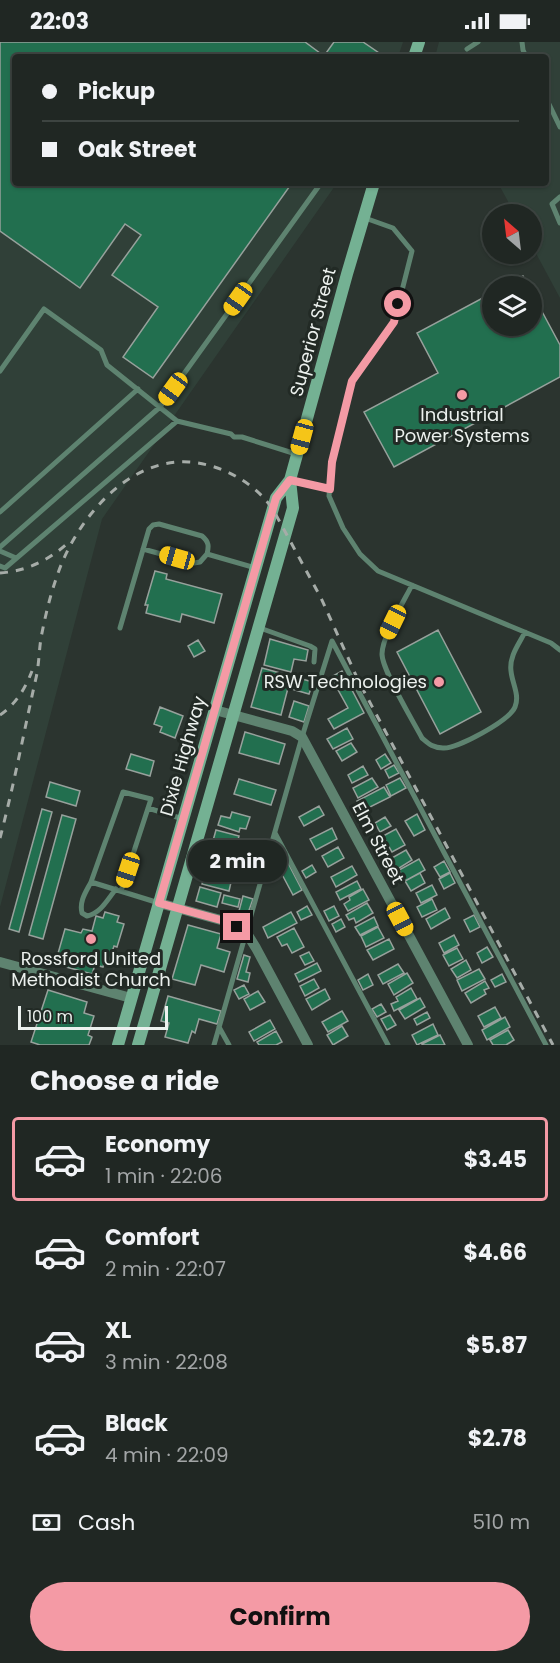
<!DOCTYPE html>
<meta charset="utf-8">
<style>
body{margin:0;font-family:Poppins,sans-serif;background:#282f2b;color:#f1f3f6;height:100vh;display:flex;flex-direction:column;font-size:22px;white-space:nowrap}
*{box-sizing:border-box;margin:0}
p{font-size:20px;color:#a2a5a6}
.icon{flex:none;width:33px;height:33px;fill:none;stroke:currentColor;stroke-width:2;stroke-linecap:round;stroke-linejoin:round}
.map{position:relative;height:1003px;overflow:hidden}
.drawer{display:flex;flex-direction:column;background:#202723;flex:1}
.drawer>*{flex:none}
.hud{position:absolute;left:12px;top:12px;width:537px;height:132px;border-radius:6px;box-shadow:0 2px 4px #0004,0 0 0 2px #3d4441;display:grid;align-content:center;height:132px;padding:0 30px;background:#202723}
.needle{width:39px;rotate:332deg}
.buttons{position:absolute;left:482px;top:162px;display:grid;gap:12px}
.buttons a{display:grid;place-items:center;width:60px;height:60px;border-radius:50%;background:#202723;box-shadow:0 2px 4px #0004,0 0 0 2px #3d4441;font-size:30px}
.scale{position:absolute;left:18px;bottom:15px;width:150px;box-sizing:border-box;padding-left:6px;border:3px solid #ecf1ee;border-top:0;font-size:16px;line-height:21px;white-space:nowrap;color:#ecf1ee;-webkit-text-stroke:4px #222a25;paint-order:stroke}
.end{position:absolute;width:27px;height:27px;margin:-14px;border:8px solid #f49aa5;background:#111;box-shadow:0 0 0 3px #111}
.from{border-radius:50%}
.bubble{position:absolute;height:42px;border-radius:21px;background:#202723;box-shadow:0 2px 4px #0004,0 0 0 2px #3d4441;font-size:20px;font-weight:700;line-height:42px;text-align:center}
.car{position:absolute;width:18px;height:36px;margin:-18px -9px;border-radius:8px;box-shadow:0 0 4px 2px #0007;background:linear-gradient(#f5c518 24%,#345 0 40%,#f5c518 0 76%,#345 0 86%,#f5c518 0)}
.hud b{display:flex;align-items:center;gap:21px;height:57px;font-size:22px}
.hud b+b{border-top:2px solid #3d4441}
.hud i{width:15px;height:15px;background:#f1f3f6}
ul{padding:0;list-style:none}
li{display:flex;align-items:center;gap:18px;height:84px;margin:0 12px 9px;padding:0 18px;border:3px solid transparent;border-radius:6px}
li div{flex:1}
li b{display:block;font-size:22px}
li em{font-style:normal;font-weight:700}
li.current{border-color:#f49aa5}
li>.icon{width:54px;height:54px;stroke-width:1.5}
h2{padding:0 30px;font-size:27px;line-height:72px}
.pay{display:flex;align-items:center;gap:15px;height:66px;padding:0 30px;font-size:22px}
.pay p{margin-inline-start:auto}
.action{display:flex;gap:12px;margin-top:auto;padding:12px 30px}
.action a{flex:1;height:69px;border-radius:36px;background:#f49aa5;color:#111;font-size:24px;font-weight:700;line-height:69px;text-align:center}
.status{display:flex;justify-content:space-between;align-items:center;height:42px;padding:0 30px;background:#202723;direction:ltr}
.status svg{height:16px;fill:currentColor}
.map>svg:first-child{display:block}
.built{fill:#304038}
.building{fill:#226f4f;stroke:#97a19c;stroke-width:1.5}
.lines{fill:none;stroke-linecap:round;stroke-linejoin:round}
.service{stroke:#5e8370;stroke-width:5}
.minor{stroke:#5e8370;stroke-width:10}
.secondary{stroke:#74b193;stroke-width:12}
.rail{stroke:#a6aca8;stroke-width:3;stroke-dasharray:8 8;stroke-linecap:butt}
.route{stroke:#f49aa5;stroke-width:8}
.poi-dot{fill:#f49aa5;stroke:#222a25;stroke-width:2}
.labels{text-anchor:middle;stroke-width:6;stroke-linejoin:round;paint-order:stroke}
.street-label{font-size:18px;fill:#ecf1ee;stroke:#222a25}
.poi-label{font-size:18px;fill:#ecf1ee;stroke:#222a25}
</style>
<div class="status"><b>22:03</b><svg viewBox="0 0 49 12"><path d="M0 12V9h3v3zM5 12V6h3v6zM10 12V3h3v9zM15 12V0h3v12zM26 1h20v11H26zM47 4h2v5h-2z"/></svg></div>
<div class="map">
<svg width="560" height="1003" viewBox="0 0 560 1003">
<rect width="100%" height="100%" fill="#2b342f"/>
<path class="built" d="M0,0H403L398,15H15V141H337L102,477L0,865Z
M439,0H560V256L531,202V172H515L498,141H546V15H435Z"/>
<path class="building" d="M0,0H305L324,14L334,0H363L382,13L381,15H15V141H292L153,336L123,315L158,265L112,233L141,193L125,182L80,246L0,189Z
M523,234L528,244H504Z
M531,249L560,303V335L394,425L364,370L438,331L417,291L492,251V284H531Z
M155,529L167,532L166,537L222,552L214,581L182,572L180,580L146,571L148,563H145Z
M438,588L481,670L440,692L397,610Z
M270,597L308,608L306,619L294,617L291,630L264,623Z
M198,598L205,609L194,615L188,604Z
M262,626L313,640L309,652L288,646L281,673L251,665Z
M342,629L364,671L334,687L328,677L348,666L331,635Z
M294,659L309,664L304,680L289,675Z
M160,665L183,674L175,696L160,690L162,685L154,682Z
M347,686L353,697L333,707L327,697Z
M245,690L285,702L279,722L239,711Z
M351,701L357,710L342,719L336,709Z
M131,712L154,719L150,734L126,727Z
M385,712L391,721L381,727L376,718Z
M394,723L399,731L389,736L385,728Z
M363,724L368,733L352,741L348,733Z
M372,736L378,745L358,756L353,746Z
M400,736L406,746L391,754L386,743Z
M239,737L276,748L271,763L234,752Z
M50,740L80,749L76,764L46,755Z
M384,745L390,755L366,767L364,762L360,764L357,759Z
M319,764L324,773L304,784L299,775Z
M42,767L52,770L19,890L9,887Z
M232,770L250,775L246,787L240,786L239,790L218,783L221,774L230,776Z
M417,772L425,788L414,794L405,779Z
M62,773L76,777L43,897L29,893Z
M385,775L391,784L380,790L375,781Z
M332,786L337,797L316,808L310,797Z
M396,787L405,803L392,810L383,794Z
M216,788L239,794L237,801L242,803L237,820L209,813Z
M338,805L344,816L328,825L322,814Z
M406,808L412,818L396,828L390,817Z
M208,814L232,821L228,834L204,827Z
M419,817L425,828L405,839L399,828Z
M287,819L302,848L293,853L277,823Z
M444,819L450,830L440,835L434,825Z
M312,823L316,830L306,836L302,829Z
M352,824L357,833L336,845L331,835Z
M206,829L232,836L229,849L202,842Z
M420,831L425,841L411,849L405,839Z
M450,831L455,841L444,847L439,837Z
M357,839L361,847L340,858L336,850Z
M432,843L437,853L421,861L416,851Z
M200,845L221,851L217,865L196,859Z
M363,847L369,858L348,869L344,862L350,858L349,855Z
M224,853L240,857L238,865L222,861Z
M243,854L253,857L248,871L239,869Z
M432,857L437,868L422,875L417,865Z
M367,861L373,871L356,881L354,876L349,878L346,873Z
M307,864L312,873L301,878L297,870Z
M334,864L339,874L329,879L324,869Z
M445,866L450,876L431,887L426,877Z
M105,870L119,874L117,880L124,882L117,905L114,904L109,919L105,918L103,925L95,923L92,932L55,922L65,887L81,891L83,887L92,889L96,874L103,876Z
M291,870L297,881L268,896L263,885Z
M474,873L480,885L470,890L464,878Z
M374,875L378,884L360,893L355,885Z
M341,877L345,885L336,890L332,882Z
M188,883L221,892L217,906L230,910L224,930L201,923L195,943L172,937Z
M378,885L384,896L366,905L361,894Z
M294,886L304,905L292,911L287,902L282,904L277,895Z
M454,893L459,903L444,911L439,901Z
M389,897L394,907L373,918L367,908Z
M487,905L493,915L482,921L477,911Z
M457,906L463,917L449,924L443,913Z
M309,910L314,919L305,923L300,914Z
M244,913L250,915L246,930L250,931L248,940L237,937Z
M466,918L471,928L457,936L451,927Z
M317,921L321,929L299,940L295,932Z
M398,922L404,931L383,942L378,933Z
M479,927L485,937L462,949L457,938Z
M407,931L413,941L394,953L388,942Z
M368,932L373,943L363,948L358,938Z
M502,932L506,940L495,945L491,938Z
M314,937L319,946L305,954L300,944Z
M485,939L489,946L484,948L486,952L471,961L465,951Z
M244,943L249,952L239,957L234,948Z
M411,946L417,957L394,969L391,962L398,959L396,955Z
M325,947L330,957L312,968L306,957Z
M48,948L87,960L84,971L94,974L88,993L92,995L89,1003H40L31,1000Z
M258,949L265,960L250,968L244,957Z
M168,954L221,969L217,982L199,977L195,991L192,989L188,1001L165,995L169,981L161,979Z
M420,956L425,965L405,977L399,968Z
M381,962L386,970L377,975L372,967Z
M495,965L501,976L484,985L478,974Z
M342,969L348,979L328,990L322,980Z
M427,970L430,976L417,983L414,977Z
M390,973L396,983L387,988L381,977Z
M505,975L510,985L487,998L482,988Z
M270,978L275,987L254,999L249,990Z
M433,982L438,993L417,1003L412,993Z
M342,984L348,994L333,1003L327,993Z
M508,988L514,998L506,1003H493L490,998Z
M276,989L282,1000L276,1003H259L257,1000Z
M440,993L445,1003H422V1002Z"/>
<g class="lines">
<path class="service" d="M522,0L523,8L526,15
M467,7L478,0
M546,56L560,85
M560,155L552,162L560,181
M365,176L393,186L412,209L394,280L352,339L332,420L329,454L343,486L360,512L378,529L551,601L560,608
M0,329L44,267L101,308L107,323L177,379L231,392L234,395H242L296,412
M292,438L330,447
M0,470L138,347
M0,505L160,365L321,141
M143,507L194,521L200,520L207,512
M0,509L16,516
M0,524L5,526L177,379
M412,543C404,559 382,595 382,612C382,628 413,679 422,696C429,702 433,706 443,706C457,707 509,679 515,665C520,653 512,641 511,629C509,614 519,602 525,590
M120,586L149,487L153,483L159,482L202,494C209,500 209,504 207,512L256,526
M260,586L310,604L315,607L314,620
M148,766L183,777
M275,791L388,1003
M91,840C86,850 79,859 82,871L87,874C101,871 107,858 116,847
M121,849L151,757L123,750L91,840L159,861
M219,985L229,1003
M214,1003L302,695L332,599L546,1003"/>
<path class="minor" d="M215,668L292,689L302,695L468,1003
M159,861L228,880L246,890L256,906L308,1003
M0,920L131,956"/>
<path class="secondary" d="M414,15L419,0
M118,1003L276,456L290,438
M138,1003L293,466L290,438L347,232L374,141"/>
<path class="rail" d="M0,531C27,529 50,518 70,499
M0,673C16,662 25,647 32,629
M0,796C14,743 24,689 36,636C39,623 39,609 41,596C45,575 50,554 57,534C75,480 126,416 189,420C222,422 259,443 275,471L321,556L359,640L553,1003"/>
</g>
<g class="lines">
<path class="route" d="M237,885L228,880L159,861L276,456L290,438L330,447L332,420L352,339L394,280L398,262"/>
</g>
<g class="poi-dot">
<circle cx="462" cy="353" r="6"/>
<circle cx="439" cy="640" r="6"/>
<circle cx="91" cy="897" r="6"/>
</g>
<g class="labels">
<g class="street-label">
<text transform="translate(313 290) rotate(-75)" y="6">Superior Street</text>
<text transform="translate(183 714) rotate(-74)" y="6">Dixie Highway</text>
<text transform="translate(378 801) rotate(62)" y="6">Elm Street</text>
</g>
<g class="poi-label">
<text x="462" y="379">Industrial<tspan x="462" dy="21">Power Systems</tspan></text>
<text x="427" y="646" text-anchor="end">RSW Technologies</text>
<text x="91" y="923">Rossford United<tspan x="91" dy="21">Methodist Church</tspan></text>
</g>
</g>
</svg>
<div class="buttons">
<a><svg class="needle" viewBox="-14 -14 28 28"><path d="M0-13l5 13h-10z" fill="#e53935"/><path d="M0 13l5-13h-10z" fill="#a2a5a6"/></svg></a>
<a><svg class="icon" aria-label="layers" viewBox="0 0 24 24"><path d="M12 4l9 5-9 5-9-5zM3 14l9 5 9-5"/></svg></a>
</div>
<div class="scale">100 m</div>
<i class="end from" style="left:398px;top:262px"></i>
<i class="end" style="left:237px;top:885px"></i>
<div class="bubble" style="left:188px;top:798px;width:99px">2 min</div>
<i class="car" style="left:238px;top:257px;rotate:215deg"></i>
<i class="car" style="left:173px;top:347px;rotate:216deg"></i>
<i class="car" style="left:302px;top:395px;rotate:195deg"></i>
<i class="car" style="left:177px;top:516px;rotate:286deg"></i>
<i class="car" style="left:393px;top:580px;rotate:206deg"></i>
<i class="car" style="left:128px;top:828px;rotate:198deg"></i>
<i class="car" style="left:400px;top:877px;rotate:152deg"></i>
<div class="hud">
<b><i class="from"></i>Pickup</b>
<b><i></i>Oak Street</b>
</div>
</div>
<section class="drawer">
<h2>Choose a ride</h2>
<ul>
<li class="current"><svg class="icon" aria-label="car" viewBox="0 0 24 24"><path d="M5 17H2v-5l4-1 3-4h7l3 4 3 1v5h-3M9 17h6M6 11h13"/><circle cx="7" cy="17" r="2"/><circle cx="17" cy="17" r="2"/></svg><div><b>Economy</b><p>1 min · 22:06</p></div><em>$3.45</em></li>
<li><svg class="icon" aria-label="car" viewBox="0 0 24 24"><path d="M5 17H2v-5l4-1 3-4h7l3 4 3 1v5h-3M9 17h6M6 11h13"/><circle cx="7" cy="17" r="2"/><circle cx="17" cy="17" r="2"/></svg><div><b>Comfort</b><p>2 min · 22:07</p></div><em>$4.66</em></li>
<li><svg class="icon" aria-label="car" viewBox="0 0 24 24"><path d="M5 17H2v-5l4-1 3-4h7l3 4 3 1v5h-3M9 17h6M6 11h13"/><circle cx="7" cy="17" r="2"/><circle cx="17" cy="17" r="2"/></svg><div><b>XL</b><p>3 min · 22:08</p></div><em>$5.87</em></li>
<li><svg class="icon" aria-label="car" viewBox="0 0 24 24"><path d="M5 17H2v-5l4-1 3-4h7l3 4 3 1v5h-3M9 17h6M6 11h13"/><circle cx="7" cy="17" r="2"/><circle cx="17" cy="17" r="2"/></svg><div><b>Black</b><p>4 min · 22:09</p></div><em>$2.78</em></li>
</ul>
<div class="pay"><svg class="icon" aria-label="cash" viewBox="0 0 24 24"><path d="M3 7h18v10H3z"/><circle cx="12" cy="12" r="2"/></svg>Cash<p>510 m</p></div>
<div class="action"><a>Confirm</a></div>
</section>
